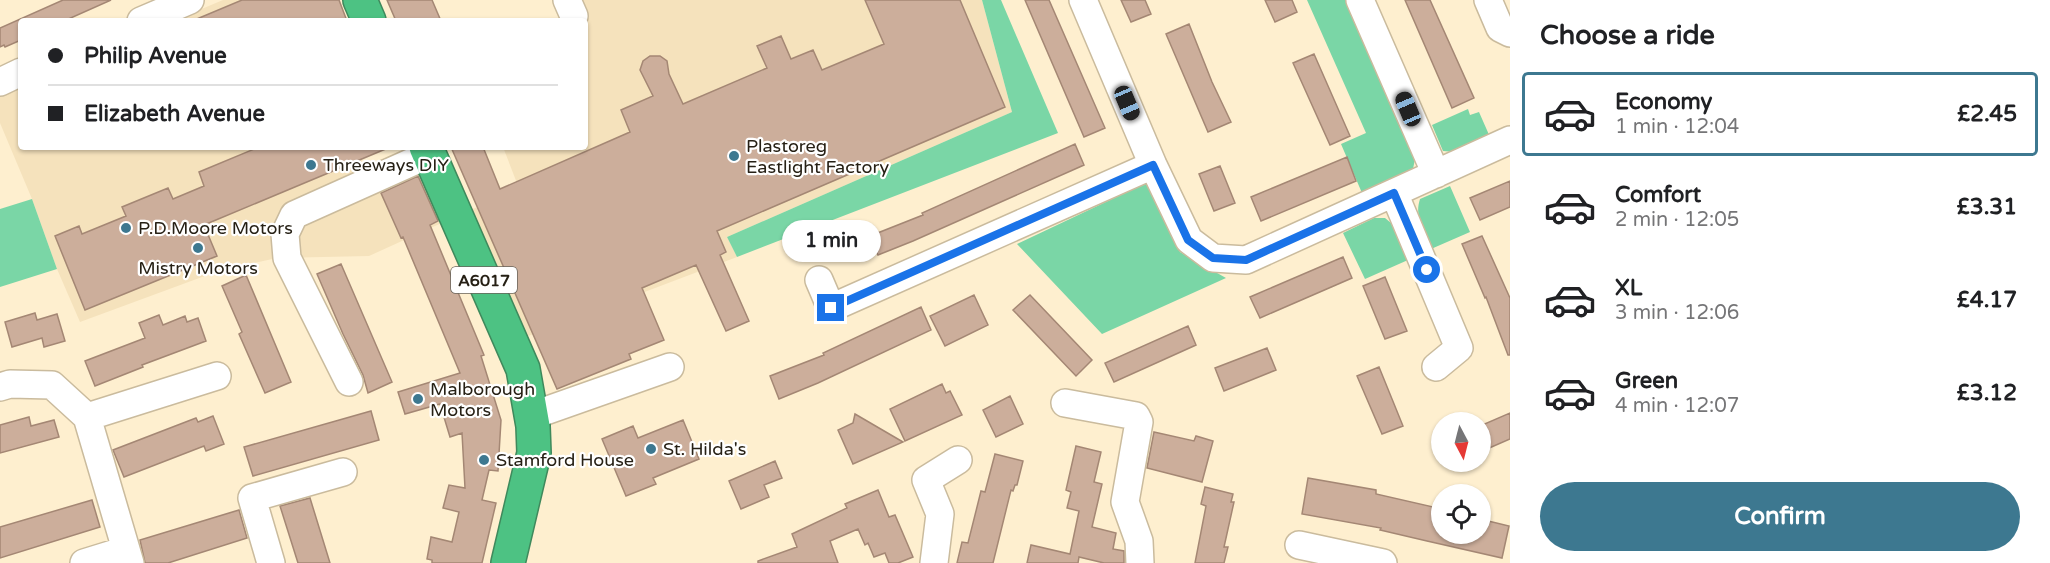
<!DOCTYPE html>
<meta charset="utf-8">
<style>
body{margin:0;font-family:"Varela Round",sans-serif;background:#f6f6f6;color:#202124;height:100vh;display:flex;flex-direction:column;font-size:22px;white-space:nowrap}
*{box-sizing:border-box;margin:0}
p{font-size:20px;color:#757577}
.icon{flex:none;width:33px;height:33px;fill:none;stroke:currentColor;stroke-width:2;stroke-linecap:round;stroke-linejoin:round}
.map{position:relative;flex:1;overflow:hidden}
.details{display:flex;flex-direction:column;background:#fff;width:540px}
.details>*{flex:none}
.top-card{position:absolute;left:18px;top:18px;width:570px;height:132px;border-radius:6px;box-shadow:0 2px 4px #0004;display:grid;align-content:center;height:132px;padding:0 30px;background:#fff}
.needle{width:39px;rotate:173deg}
.controls{position:absolute;left:1431px;top:412px;display:grid;gap:12px}
.controls a{display:grid;place-items:center;width:60px;height:60px;border-radius:50%;background:#fff;box-shadow:0 2px 4px #0004;font-size:30px}
.end{position:absolute;width:27px;height:27px;margin:-14px;border:8px solid #1a73e8;background:#fff;box-shadow:0 0 0 3px #fff}
.from{border-radius:50%}
.bubble{position:absolute;height:42px;border-radius:21px;background:#fff;box-shadow:0 2px 4px #0004;font-size:20px;font-weight:700;line-height:42px;text-align:center}
.car{position:absolute;width:18px;height:36px;margin:-18px -9px;border-radius:8px;box-shadow:0 0 4px 2px #0007;background:linear-gradient(#222 24%,#8ab4d8 0 40%,#222 0 76%,#8ab4d8 0 86%,#222 0)}
.top-card b{display:flex;align-items:center;gap:21px;height:57px;font-size:22px}
.top-card b+b{border-top:2px solid #e0e0e0}
.top-card i{width:15px;height:15px;background:#202124}
ul{padding:0;list-style:none}
li{display:flex;align-items:center;gap:18px;height:84px;margin:0 12px 9px;padding:0 18px;border:3px solid transparent;border-radius:6px}
li div{flex:1}
li b{display:block;font-size:22px}
li em{font-style:normal;font-weight:700}
li.active{border-color:#3d7890}
li>.icon{width:54px;height:54px;stroke-width:1.5}
h2{padding:0 30px;font-size:27px;line-height:72px}
.cta{display:flex;gap:12px;margin-top:auto;padding:12px 30px}
.cta a{flex:1;height:69px;border-radius:36px;background:#3d7890;color:#fff;font-size:24px;font-weight:700;line-height:69px;text-align:center}
main{display:flex;flex:1;min-height:0}
.map>svg:first-child{display:block}
.built{fill:#f5e2bc}
.green{fill:#7ad6a6}
.building{fill:#ccae9b;stroke:#a48774;stroke-width:1.5}
.lines{fill:none;stroke-linecap:round;stroke-linejoin:round}
.minor-casing{stroke:#cabb9d;stroke-width:30}
.highway-casing{stroke:#3f895c;stroke-width:36}
.minor{stroke:#fff;stroke-width:27}
.highway{stroke:#4dc283;stroke-width:33}
.route{stroke:#1a73e8;stroke-width:8}
.poi-dot{fill:#3d7890;stroke:#fff;stroke-width:2}
.labels{text-anchor:middle;stroke-width:4.5;stroke-linejoin:round;paint-order:stroke}
.shield{fill:#fff;stroke:#67635b;stroke-width:1.5}
.shield-label{font-size:16px;font-weight:bold;fill:#262015}
.poi-label{font-size:18px;fill:#262015;stroke:#fff;text-anchor:start}
</style>
<main>
<div class="map">
<svg width="1510" height="563" viewBox="0 0 1510 563">
<rect width="100%" height="100%" fill="#feefcf"/>
<path class="built" d="M223,0H294L303,21H173Z
M558,0H982L1012,112L727,237L737,257L523,338L470,210L520,191L503,147H585V21Z
M21,85V147H356L366,170L413,149L446,221L369,256L277,258L221,270L80,322L57,269L32,199L0,123V94Z"/>
<path class="green" d="M982,0H1001L1058,133L737,257L727,237L1012,112Z
M1307,0H1348L1415,159L1413,169L1362,193L1341,144L1366,133Z
M1468,109L1470,115L1479,112L1490,137L1455,152L1443,151L1432,125Z
M1148,182L1180,252L1226,278L1102,334L1017,244Z
M1450,186L1470,232L1431,249C1424,232 1414,217 1420,199Z
M32,199L57,269L0,287V209Z
M1374,218H1385L1391,223L1408,260L1365,279L1343,233Z"/>
<path class="building" d="M63,0H111L64,21H21V40L5,47L4,45L0,47V28Z
M242,0H339L347,21H192Z
M387,0H432L441,21H396Z
M865,0H960L1005,107L717,231L726,252L720,255L749,321L726,331L696,265L642,288L664,340L629,354L631,359L557,389L451,147H483L500,189L630,132L621,110L653,96L640,70L643,61L650,56H660L667,61L669,74L683,104L767,68L757,46L781,36L791,59L813,50L822,70L884,44Z
M1025,0H1049L1105,128L1084,137Z
M1121,0H1145L1151,14L1131,22Z
M1265,0H1292L1297,12L1275,22Z
M1405,0H1430L1474,98L1452,108Z
M1189,24L1212,82L1231,122L1208,132L1166,34Z
M1314,54L1350,136L1330,145L1293,63Z
M1075,144L1084,165L913,241L878,255L870,236L923,215L922,213Z
M259,147L388,148L204,225L217,256L85,310L55,236L79,226L82,234L126,216L122,207L168,188L173,199L204,186L199,172Z
M1347,157L1356,181L1261,221L1251,197Z
M1220,166L1235,203L1214,211L1199,174Z
M418,176L438,221L430,225L484,355L481,356L501,420L498,471L489,470L482,500L496,503L482,563H432V560L427,559L431,537L452,542L459,512L443,508L449,485L465,488L462,433L450,437L440,404L405,414L398,392L460,373L403,237L401,238L381,193Z
M1510,181V207L1480,220L1470,198Z
M1482,236L1510,298V355H1508L1486,297L1485,298L1462,244Z
M1343,257L1352,278L1260,318L1250,297Z
M341,264L392,382L368,393L363,375L343,334L317,274Z
M246,275L291,382L265,393L239,334L242,332L222,286Z
M1385,277L1407,331L1385,339L1363,286Z
M974,295L988,325L945,346L930,316Z
M1030,295L1092,360L1076,376L1013,310Z
M921,307L931,330L818,383L779,399L770,376L824,355L823,353Z
M35,313L37,320L57,314L65,341L44,347L42,338L12,347L5,322Z
M159,315L163,325L185,316L187,322L198,318L206,341L142,365L143,367L95,386L85,361L145,338L139,323Z
M1188,326L1196,345L1114,382L1105,363Z
M1267,348L1276,370L1224,391L1215,368Z
M1379,367L1403,426L1382,434L1357,376Z
M942,384L946,393L950,391L962,415L905,441L890,409Z
M1010,396L1023,424L996,437L983,410Z
M371,411L379,440L253,476L244,447Z
M1510,413V439L1480,452V426Z
M855,414L903,442L853,464L838,430L853,423Z
M213,416L224,444L206,451L204,446L124,477L113,450L196,418L198,422Z
M29,417L31,426L54,420L59,437L0,453V425Z
M683,420L699,459L653,478L656,484L626,496L602,439L633,426L638,438Z
M1154,432L1194,441L1196,436L1213,441L1202,482L1147,468Z
M1076,446L1101,452L1094,482L1102,484L1092,527L1116,533L1113,549L1124,551V563H1104L1079,557L1078,563H1027L1031,545L1070,554L1079,511L1067,508L1071,492L1066,490Z
M995,454L1023,461L1017,485H1015L1013,491L1011,490L993,563H957L962,542L968,543L981,491L985,492Z
M775,461L782,478L764,485L769,497L741,509L729,481Z
M1308,478L1376,490V494L1442,509V534H1480V519L1509,526L1502,558L1427,541L1380,530L1381,528L1302,514Z
M1205,487L1233,494L1231,502H1234L1224,547H1228L1224,563H1195L1206,506L1201,504Z
M878,490L889,517L895,515L913,557L898,563H889L885,553L874,557L868,543L865,545L858,529L830,541L838,563H758V561L797,547L792,534L847,508L845,504Z
M310,498L330,563H298L280,506Z
M92,500L100,527L0,558V527Z
M239,510L247,538L168,563H145L140,540Z"/>
<g class="lines">
<defs>
<path id="minor" d="M567,0L574,16
M1083,0L1153,165L1189,240L1213,258L1246,260L1510,140
M1360,0L1436,174
M1488,0L1500,28L1510,33
M141,21L190,0
M0,82L21,72
M1394,193L1459,348L1436,367
M819,280L831,308L1153,165
M349,382L287,258L285,234L294,215L430,154
M0,387L10,384L52,385L87,417L217,376
M1065,403L1136,416L1139,422L1125,502L1139,541L1140,563
M531,416L670,367
M87,417L130,563
M1299,545L1383,563
M84,563L126,550
M271,563L252,498L343,472
M934,563L940,514L926,480L958,460"/>
<path id="highway" d="M360,0L369,21
M426,147L523,369L533,426L534,453L508,563"/>
</defs>
<use href="#minor" class="minor-casing"/>
<use href="#highway" class="highway-casing"/>
<use href="#minor" class="minor"/>
<use href="#highway" class="highway"/>
</g>
<g class="lines">
<path class="route" d="M831,308L1153,165L1188,240L1213,258L1246,260L1394,193L1427,270"/>
</g>
<g class="poi-dot">
<circle cx="734" cy="156" r="6"/>
<circle cx="311" cy="165" r="6"/>
<circle cx="126" cy="228" r="6"/>
<circle cx="198" cy="248" r="6"/>
<circle cx="418" cy="399" r="6"/>
<circle cx="651" cy="449" r="6"/>
<circle cx="484" cy="460" r="6"/>
</g>
<g class="labels">
<rect class="shield" x="451" y="267" width="66" height="26" rx="4.5"/>
<g class="shield-label">
<text x="484" y="286">A6017</text>
</g>
<g class="poi-label">
<text x="746" y="152">Plastoreg<tspan x="746" dy="21">Eastlight Factory</tspan></text>
<text x="323" y="171">Threeways DIY</text>
<text x="138" y="234">P.D.Moore Motors</text>
<text x="198" y="274" text-anchor="middle">Mistry Motors</text>
<text x="430" y="395">Malborough<tspan x="430" dy="21">Motors</tspan></text>
<text x="663" y="455">St. Hilda's</text>
<text x="496" y="466">Stamford House</text>
</g>
</g>
</svg>
<div class="controls">
<a><svg class="needle" viewBox="-14 -14 28 28"><path d="M0-13l5 13h-10z" fill="#e53935"/><path d="M0 13l5-13h-10z" fill="#757577"/></svg></a>
<a><svg class="icon" aria-label="locate" viewBox="0 0 24 24"><circle cx="12" cy="12" r="6"/><path d="M12 2v4M12 18v4M2 12h4M18 12h4"/></svg></a>
</div>
<i class="end from" style="left:1427px;top:270px"></i>
<i class="end" style="left:831px;top:308px"></i>
<div class="bubble" style="left:782px;top:220px;width:99px">1 min</div>
<i class="car" style="left:1127px;top:103px;rotate:157deg"></i>
<i class="car" style="left:1408px;top:109px;rotate:337deg"></i>
<div class="top-card">
<b><i class="from"></i>Philip Avenue</b>
<b><i></i>Elizabeth Avenue</b>
</div>
</div>
<section class="details">
<h2>Choose a ride</h2>
<ul>
<li class="active"><svg class="icon" aria-label="car" viewBox="0 0 24 24"><path d="M5 17H2v-5l4-1 3-4h7l3 4 3 1v5h-3M9 17h6M6 11h13"/><circle cx="7" cy="17" r="2"/><circle cx="17" cy="17" r="2"/></svg><div><b>Economy</b><p>1 min · 12:04</p></div><em>£2.45</em></li>
<li><svg class="icon" aria-label="car" viewBox="0 0 24 24"><path d="M5 17H2v-5l4-1 3-4h7l3 4 3 1v5h-3M9 17h6M6 11h13"/><circle cx="7" cy="17" r="2"/><circle cx="17" cy="17" r="2"/></svg><div><b>Comfort</b><p>2 min · 12:05</p></div><em>£3.31</em></li>
<li><svg class="icon" aria-label="car" viewBox="0 0 24 24"><path d="M5 17H2v-5l4-1 3-4h7l3 4 3 1v5h-3M9 17h6M6 11h13"/><circle cx="7" cy="17" r="2"/><circle cx="17" cy="17" r="2"/></svg><div><b>XL</b><p>3 min · 12:06</p></div><em>£4.17</em></li>
<li><svg class="icon" aria-label="car" viewBox="0 0 24 24"><path d="M5 17H2v-5l4-1 3-4h7l3 4 3 1v5h-3M9 17h6M6 11h13"/><circle cx="7" cy="17" r="2"/><circle cx="17" cy="17" r="2"/></svg><div><b>Green</b><p>4 min · 12:07</p></div><em>£3.12</em></li>
</ul>
<div class="cta"><a>Confirm</a></div>
</section>
</main>
